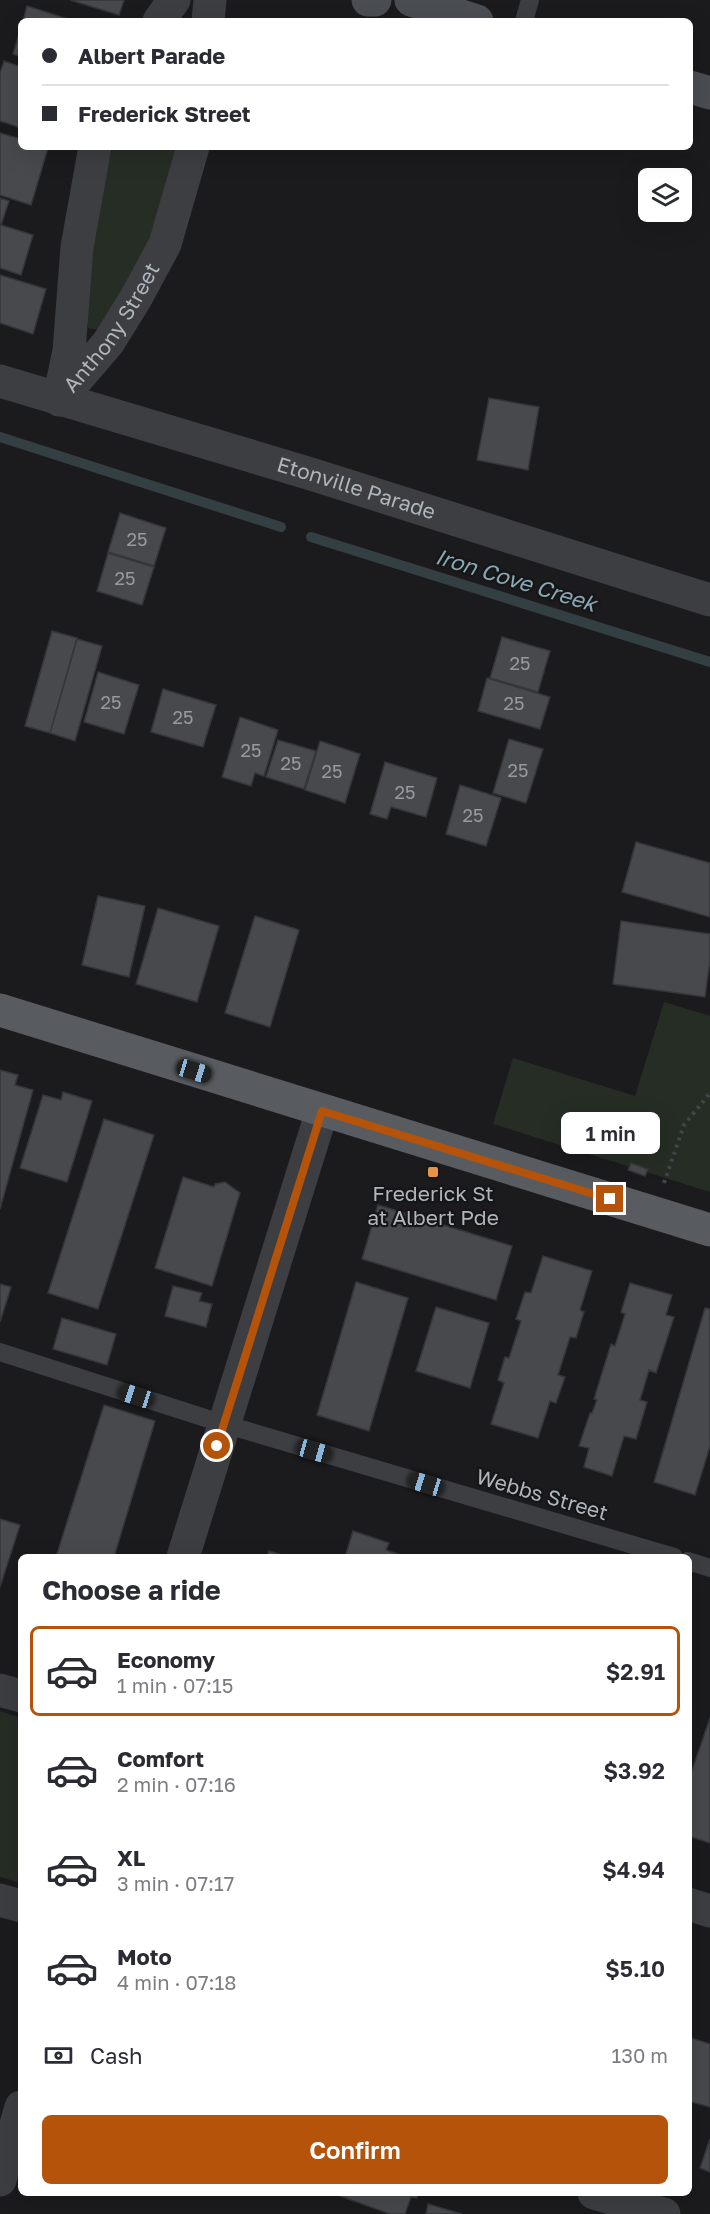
<!DOCTYPE html>
<meta charset="utf-8">
<style>
body{margin:0;font-family:"Golos Text",sans-serif;background:#f7f7f7;color:#2b2b33;height:100vh;display:flex;flex-direction:column;font-size:22px;white-space:nowrap}
*{box-sizing:border-box;margin:0}
p{font-size:20px;color:#7c7c81}
.icon{flex:none;width:33px;height:33px;fill:none;stroke:currentColor;stroke-width:2;stroke-linecap:round;stroke-linejoin:round}
.map{position:relative;flex:1;overflow:hidden}
.side{position:absolute;left:18px;top:1554px;width:674px;height:642px;display:flex;flex-direction:column;background:#fff;border-radius:9px;box-shadow:0 6px 24px #0002}
.side>*{flex:none}
.top-card{position:absolute;left:18px;top:18px;width:675px;height:132px;border-radius:9px;box-shadow:0 6px 24px #0002;display:grid;align-content:center;height:132px;padding:0 24px;background:#fff}
.tools{position:absolute;left:638px;top:168px;display:grid;gap:12px}
.tools a{display:grid;place-items:center;width:54px;height:54px;border-radius:9px;background:#fff;box-shadow:0 6px 24px #0002;font-size:30px}
.end{position:absolute;width:27px;height:27px;margin:-14px;border:8px solid #b45309;background:#fff;box-shadow:0 0 0 3px #fff}
.from{border-radius:50%}
.bubble{position:absolute;height:42px;border-radius:9px;background:#fff;box-shadow:0 6px 24px #0002;font-size:20px;font-weight:600;line-height:42px;text-align:center}
.car{position:absolute;width:18px;height:36px;margin:-18px -9px;border-radius:8px;box-shadow:0 0 4px 2px #0007;background:linear-gradient(#222 24%,#8ab4d8 0 40%,#222 0 76%,#8ab4d8 0 86%,#222 0)}
.top-card b{display:flex;align-items:center;gap:21px;height:57px;font-size:22px}
.top-card b+b{border-top:2px solid #e1e1e2}
.top-card i{width:15px;height:15px;background:#2b2b33}
ul{padding:0;list-style:none}
li{display:flex;align-items:center;gap:18px;height:90px;margin:0 12px 9px;padding:0 12px;border:3px solid transparent;border-radius:9px}
li div{flex:1}
li b{display:block;font-size:22px}
li em{font-style:normal;font-weight:600}
li.current{border-color:#b45309}
li>.icon{width:54px;height:54px;stroke-width:1.5}
h2{padding:0 24px;font-size:27px;line-height:72px}
.pay{display:flex;align-items:center;gap:15px;height:66px;padding:0 24px;font-size:22px}
.pay p{margin-inline-start:auto}
.cta{display:flex;gap:12px;margin-top:auto;padding:12px 24px}
.cta a{flex:1;height:69px;border-radius:9px;background:#b45309;color:#fff;font-size:24px;font-weight:600;line-height:69px;text-align:center}
.map>svg:first-child{display:block}
.green{fill:#252d25}
.lines{fill:none;stroke-linecap:round;stroke-linejoin:round}
.stream{stroke:#333f42;stroke-width:10}
.building{fill:#48494d;stroke:#353639;stroke-width:1.5}
.path{stroke:#424549;stroke-width:4;stroke-dasharray:3 4.5;stroke-linecap:butt}
.lane{stroke:#3c3e42;stroke-width:18}
.street{stroke:#3c3e42;stroke-width:33}
.secondary{stroke:#4a4d52;stroke-width:33}
.primary{stroke:#585c60;stroke-width:33}
.route{stroke:#b45309;stroke-width:8}
.poi-dot{fill:#e79449;stroke:#161618;stroke-width:2}
.labels{text-anchor:middle;stroke-width:4.5;stroke-linejoin:round;paint-order:stroke}
.number-label{font-size:18px;fill:#949aa0}
.street-label{font-size:21px;fill:#aeb5bb;stroke:#161618}
.poi-label{font-size:21px;fill:#aeb5bb;stroke:#161618}
.water-label{font-size:22px;font-style:italic;fill:#88a8b3;stroke:#161618}
</style>
<div class="map">
<svg width="710" height="2214" viewBox="0 0 710 2214">
<rect width="100%" height="100%" fill="#1b1b1d"/>
<path class="green" d="M113,147H182L155,237L100,330L88,328L85,316L92,214Z
M664,1002L710,1016V1192L493,1124L513,1058L635,1096Z
M0,1711L21,1718V1883L0,1877Z"/>
<g class="lines">
<path class="stream" d="M0,437L281,527
M311,537L710,662"/>
</g>
<path class="building" d="M70,0H124L119,15Z
M27,6L74,21H23Z
M21,27V57L13,54Z
M4,61L21,67V128L0,121V73Z
M0,133L21,139V147L48,148L31,205L0,195Z
M0,198L9,201L1,225L33,235L21,275L0,268Z
M0,275L46,289L33,334L0,323Z
M489,398L539,407L528,470L477,460Z
M120,513L166,528L154,566L108,552Z
M108,553L154,567L142,605L97,591Z
M52,631L77,638L50,733L25,726Z
M502,637L550,651L538,692L490,678Z
M77,639L102,646L75,741L50,733Z
M98,672L139,685L124,734L84,722Z
M487,678L550,697L540,729L478,711Z
M163,689L216,705L203,747L151,732Z
M240,717L278,730L264,776L255,773L251,786L222,777Z
M509,739L543,749L526,803L493,793Z
M278,740L316,751L304,789L266,777Z
M320,741L360,754L345,803L305,790Z
M385,762L437,778L426,817L391,807L387,819L370,814Z
M460,785L501,798L486,846L446,834Z
M636,842L710,863V917L622,892Z
M98,896L145,906L129,977L82,965Z
M158,908L219,926L197,1002L136,984Z
M255,916L299,930L270,1027L225,1013Z
M621,921L710,934V960L705,997L613,984Z
M0,1070L18,1075L15,1085L33,1090L0,1209Z
M63,1092L92,1101L67,1182L20,1168L43,1095L61,1100Z
M104,1119L154,1135L98,1309L48,1293Z
M631,1163L648,1169L645,1176L628,1170Z
M183,1177L214,1187L215,1184L225,1182L240,1193L212,1286L155,1268Z
M378,1205L512,1246L496,1300L362,1259Z
M543,1256L592,1271L580,1310L584,1312L576,1338L570,1337L558,1375L565,1377L556,1403L550,1401L538,1438L491,1424L504,1383L498,1380L505,1357L509,1358L521,1321L516,1319L525,1292L531,1293Z
M356,1282L408,1298L369,1431L317,1415Z
M630,1283L672,1295L666,1315L674,1317L656,1373L649,1370L640,1400L647,1402L636,1439L624,1436L612,1476L584,1467L589,1448L579,1446L590,1413H592L597,1400L594,1399L611,1344L615,1346L625,1314L621,1312Z
M0,1284L11,1287L0,1322Z
M173,1286L202,1293L199,1301L212,1304L206,1327L165,1316Z
M436,1307L489,1323L470,1388L416,1371Z
M705,1308L710,1309V1446L695,1495L654,1482Z
M62,1318L116,1334L107,1365L53,1349Z
M104,1405L155,1421L114,1557H56Z
M0,1519L20,1525L0,1587Z
M353,1531L389,1543L386,1550L406,1557H345Z
M269,1551L289,1557H267Z
M710,1718V1843L688,1836V1782Z
M688,2037L710,2044V2107L688,2101Z
M710,2139V2172L700,2168Z
M332,2193H418L417,2198L411,2197L405,2214H390Z
M428,2204L462,2214H426Z"/>
<g class="lines">
<path class="path" d="M664,1183L684,1125L710,1093"/>
<path class="lane" d="M524,21L530,0
M0,1352L224,1424L674,1557
M688,1561L710,1568"/>
<g class="street">
<path d="M159,21L174,0"/>
<path d="M208,21L210,0"/>
<path id="s1" d="M0,381L311,474L710,600"/>
<path d="M59,398L69,351L77,247L95,147"/>
<path id="s2" d="M59,400L108,343L136,298L165,244L193,147"/>
<path d="M183,1557L322,1111"/>
<path d="M0,1690L21,1696"/>
<path d="M0,1900L21,1906"/>
<path d="M688,1904L710,1911"/>
<path d="M0,2180L21,2107"/>
<path d="M594,2193L664,2214"/>
</g>
<path class="secondary" d="M368,0H375
M411,0L477,21
M690,87L710,93"/>
<path class="primary" d="M0,1010L710,1230"/>
</g>
<g class="lines">
<path class="route" d="M217,1446L322,1111L610,1199"/>
</g>
<rect class="poi-dot" x="427" y="1166" width="12" height="12" rx="3"/>
<g class="labels">
<g class="number-label">
<text x="137" y="546">25</text>
<text x="125" y="585">25</text>
<text x="520" y="670">25</text>
<text x="111" y="709">25</text>
<text x="514" y="710">25</text>
<text x="183" y="724">25</text>
<text x="251" y="757">25</text>
<text x="291" y="770">25</text>
<text x="518" y="777">25</text>
<text x="332" y="778">25</text>
<text x="405" y="799">25</text>
<text x="473" y="822">25</text>
</g>
<g class="street-label">
<text dy="7" stroke="none"><textPath href="#s2" startOffset="90">Anthony Street</textPath></text>
<text dy="7" stroke="none"><textPath href="#s1" startOffset="372">Etonville Parade</textPath></text>
<text transform="translate(542 1495) rotate(16)" y="7">Webbs Street</text>
</g>
<g class="poi-label">
<text x="433" y="1201">Frederick St<tspan x="433" dy="24">at Albert Pde</tspan></text>
</g>
<g class="water-label">
<text transform="translate(516 580) rotate(17)" y="8">Iron Cove Creek</text>
</g>
</g>
</svg>
<div class="tools">
<a><svg class="icon" aria-label="layers" viewBox="0 0 24 24"><path d="M12 4l9 5-9 5-9-5zM3 14l9 5 9-5"/></svg></a>
</div>
<i class="end from" style="left:217px;top:1446px"></i>
<i class="end" style="left:610px;top:1199px"></i>
<div class="bubble" style="left:561px;top:1112px;width:99px">1 min</div>
<i class="car" style="left:194px;top:1071px;rotate:107deg"></i>
<i class="car" style="left:136px;top:1396px;rotate:288deg"></i>
<i class="car" style="left:314px;top:1451px;rotate:106deg"></i>
<i class="car" style="left:426px;top:1484px;rotate:287deg"></i>
<div class="top-card">
<b><i class="from"></i>Albert Parade</b>
<b><i></i>Frederick Street</b>
</div>
<section class="side">
<h2>Choose a ride</h2>
<ul>
<li class="current"><svg class="icon" aria-label="car" viewBox="0 0 24 24"><path d="M5 17H2v-5l4-1 3-4h7l3 4 3 1v5h-3M9 17h6M6 11h13"/><circle cx="7" cy="17" r="2"/><circle cx="17" cy="17" r="2"/></svg><div><b>Economy</b><p>1 min · 07:15</p></div><em>$2.91</em></li>
<li><svg class="icon" aria-label="car" viewBox="0 0 24 24"><path d="M5 17H2v-5l4-1 3-4h7l3 4 3 1v5h-3M9 17h6M6 11h13"/><circle cx="7" cy="17" r="2"/><circle cx="17" cy="17" r="2"/></svg><div><b>Comfort</b><p>2 min · 07:16</p></div><em>$3.92</em></li>
<li><svg class="icon" aria-label="car" viewBox="0 0 24 24"><path d="M5 17H2v-5l4-1 3-4h7l3 4 3 1v5h-3M9 17h6M6 11h13"/><circle cx="7" cy="17" r="2"/><circle cx="17" cy="17" r="2"/></svg><div><b>XL</b><p>3 min · 07:17</p></div><em>$4.94</em></li>
<li><svg class="icon" aria-label="car" viewBox="0 0 24 24"><path d="M5 17H2v-5l4-1 3-4h7l3 4 3 1v5h-3M9 17h6M6 11h13"/><circle cx="7" cy="17" r="2"/><circle cx="17" cy="17" r="2"/></svg><div><b>Moto</b><p>4 min · 07:18</p></div><em>$5.10</em></li>
</ul>
<div class="pay"><svg class="icon" aria-label="cash" viewBox="0 0 24 24"><path d="M3 7h18v10H3z"/><circle cx="12" cy="12" r="2"/></svg>Cash<p>130 m</p></div>
<div class="cta"><a>Confirm</a></div>
</section>
</div>
